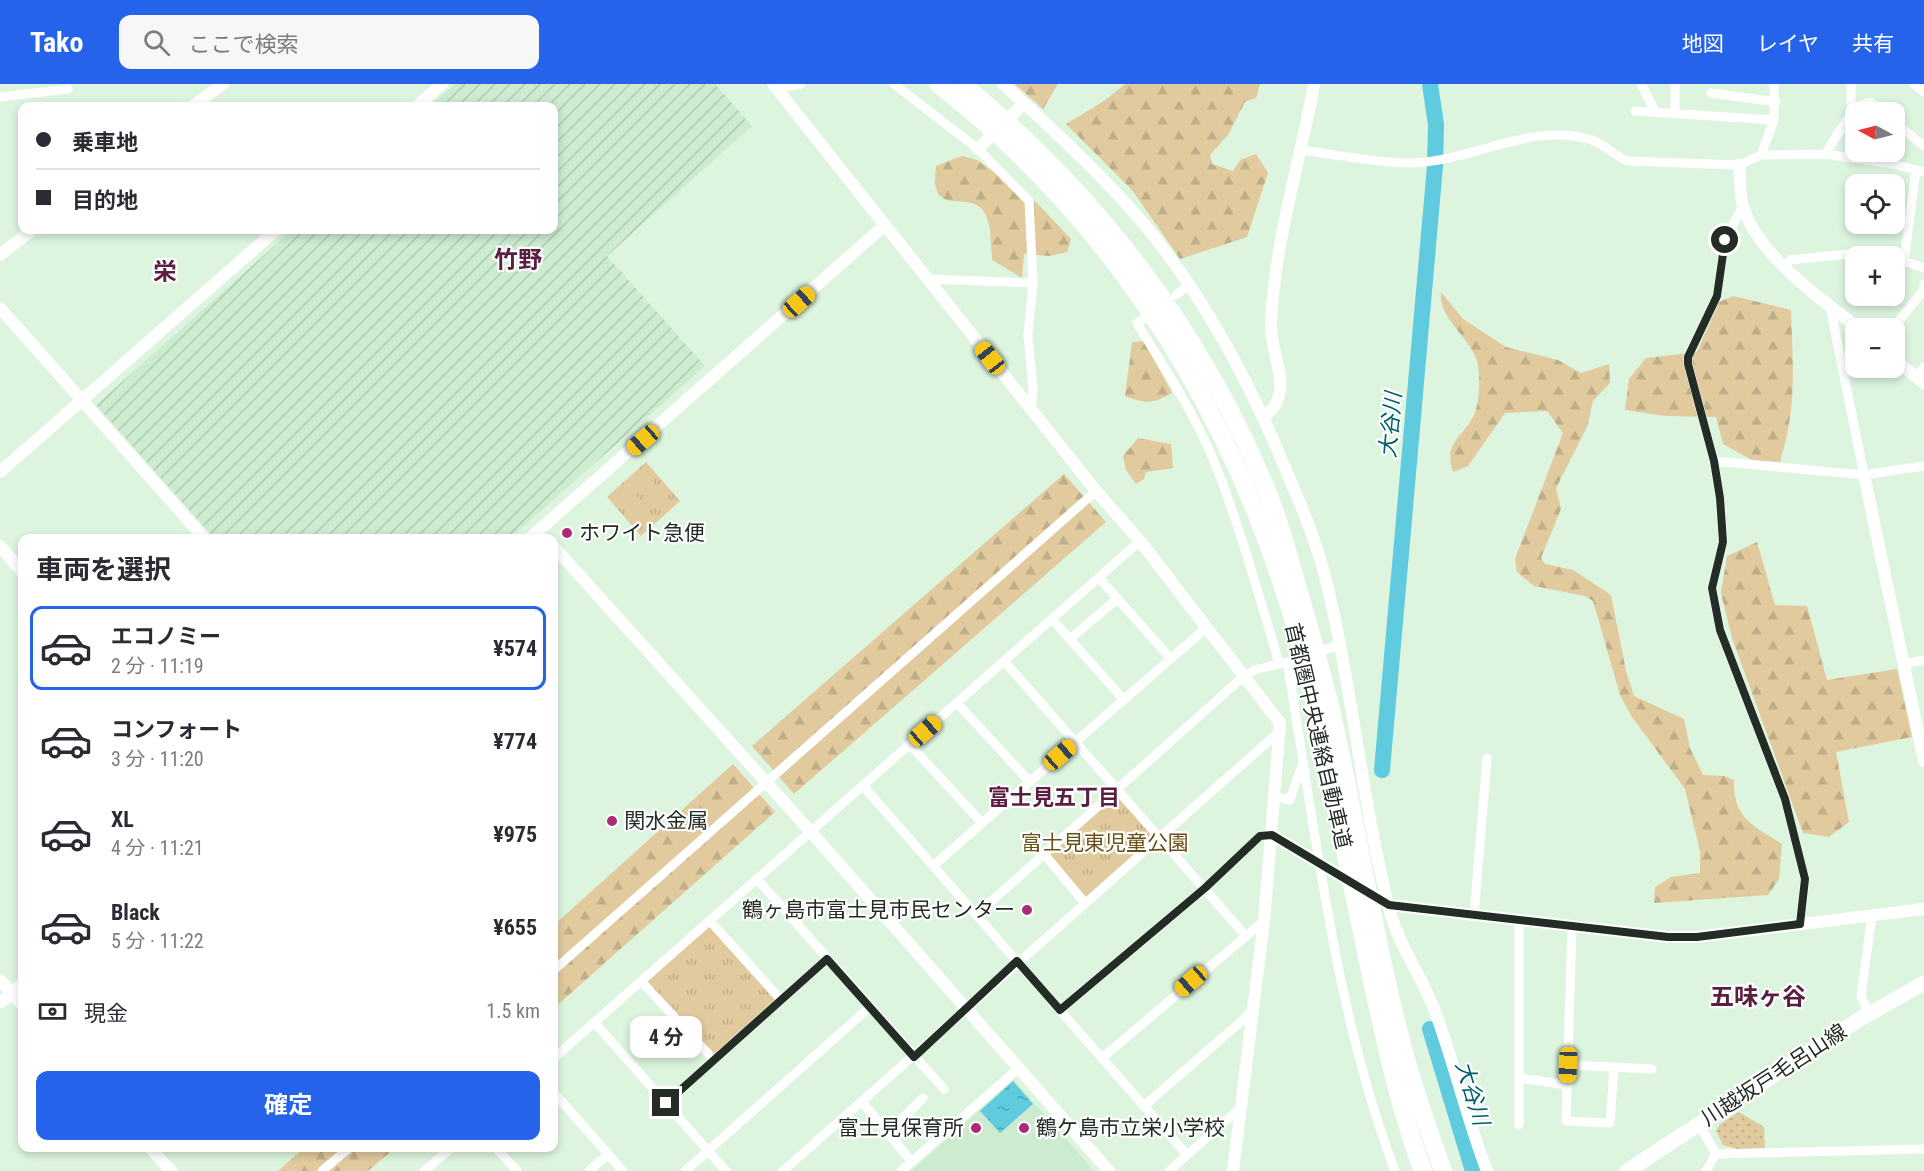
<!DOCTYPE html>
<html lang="ja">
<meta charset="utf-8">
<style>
body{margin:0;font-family:"Roboto Condensed","Noto Sans JP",sans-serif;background:#f7f7f7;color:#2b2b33;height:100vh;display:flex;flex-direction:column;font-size:22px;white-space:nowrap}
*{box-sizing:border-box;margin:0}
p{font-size:20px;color:#7c7c81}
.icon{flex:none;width:33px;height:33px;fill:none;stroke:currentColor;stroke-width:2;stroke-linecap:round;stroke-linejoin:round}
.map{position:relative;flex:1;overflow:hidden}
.sheet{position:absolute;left:18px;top:450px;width:540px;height:618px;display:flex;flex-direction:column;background:#fff;border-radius:12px;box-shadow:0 3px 9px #0003}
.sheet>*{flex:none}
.guide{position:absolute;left:18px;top:18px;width:540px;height:132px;border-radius:12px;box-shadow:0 3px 9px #0003;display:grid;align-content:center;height:132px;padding:0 18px;background:#fff}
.needle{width:39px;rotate:277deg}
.tools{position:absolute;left:1845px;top:18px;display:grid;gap:12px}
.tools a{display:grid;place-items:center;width:60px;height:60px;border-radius:12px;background:#fff;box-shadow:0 3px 9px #0003;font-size:30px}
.end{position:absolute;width:27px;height:27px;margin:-14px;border:8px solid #242d25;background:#fff;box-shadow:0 0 0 3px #fff}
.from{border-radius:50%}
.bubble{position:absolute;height:42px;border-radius:12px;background:#fff;box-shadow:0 3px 9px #0003;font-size:20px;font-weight:700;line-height:42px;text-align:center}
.car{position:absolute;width:18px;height:36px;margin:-18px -9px;border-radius:8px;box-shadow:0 0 4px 2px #0007;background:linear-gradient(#f5c518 24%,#345 0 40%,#f5c518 0 76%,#345 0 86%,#f5c518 0)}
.guide b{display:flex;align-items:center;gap:21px;height:57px;font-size:22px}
.guide b+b{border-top:2px solid #e1e1e2}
.guide i{width:15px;height:15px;background:#2b2b33}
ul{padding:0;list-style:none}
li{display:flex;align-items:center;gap:18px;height:84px;margin:0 12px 9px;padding:0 6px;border:3px solid transparent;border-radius:12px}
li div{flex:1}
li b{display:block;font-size:22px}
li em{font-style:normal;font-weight:700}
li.selected{border-color:#2563eb}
li>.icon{width:54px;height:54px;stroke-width:1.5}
h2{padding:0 18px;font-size:27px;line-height:72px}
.pay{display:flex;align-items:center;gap:15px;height:66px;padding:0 18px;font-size:22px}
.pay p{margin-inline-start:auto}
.cta{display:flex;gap:12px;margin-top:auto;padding:12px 18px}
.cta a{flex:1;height:69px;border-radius:12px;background:#2563eb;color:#fff;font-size:24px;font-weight:700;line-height:69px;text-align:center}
header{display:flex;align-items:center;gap:36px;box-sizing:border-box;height:84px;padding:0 30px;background:#2563eb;color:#fff}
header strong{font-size:28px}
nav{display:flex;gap:33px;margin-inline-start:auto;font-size:21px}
.search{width:420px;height:54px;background:#f7f7f7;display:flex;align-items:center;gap:15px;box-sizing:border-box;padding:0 21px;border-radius:12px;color:#7c7c81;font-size:22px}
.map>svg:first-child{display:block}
.built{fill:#ccebcf}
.industrial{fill:url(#industrial-furrows)}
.grass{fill:url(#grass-dots)}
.forest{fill:url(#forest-firs)}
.park{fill:url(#park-tufts)}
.pitch{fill:#e0ca9e}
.water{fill:url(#water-ripples)}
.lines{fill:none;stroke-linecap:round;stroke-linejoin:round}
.river{stroke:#60cbdf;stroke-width:16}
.minor{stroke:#fff;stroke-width:9}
.tertiary{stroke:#fff;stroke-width:12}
.primary{stroke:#fff;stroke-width:15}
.motorway{stroke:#fff;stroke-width:18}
.route{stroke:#242d25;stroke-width:8}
.poi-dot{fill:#ac2b78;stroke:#fff;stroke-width:2}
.labels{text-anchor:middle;stroke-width:4.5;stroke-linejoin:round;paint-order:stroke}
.poi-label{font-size:21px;fill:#242d25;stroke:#fff;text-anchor:start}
.street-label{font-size:21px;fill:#242d25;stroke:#fff}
.park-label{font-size:21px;fill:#6a5119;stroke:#fff}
.water-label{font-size:22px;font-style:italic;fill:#00616f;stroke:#fff}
.neighbourhood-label{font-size:22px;font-weight:bold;fill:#5b1d40;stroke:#fff}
.quarter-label{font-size:24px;font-weight:bold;fill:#5b1d40;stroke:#fff}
</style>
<header>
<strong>Tako</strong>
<div class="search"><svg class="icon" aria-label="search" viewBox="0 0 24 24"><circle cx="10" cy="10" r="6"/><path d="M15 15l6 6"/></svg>ここで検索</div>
<nav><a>地図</a><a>レイヤ</a><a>共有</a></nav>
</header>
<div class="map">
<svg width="1924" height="1087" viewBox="0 0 1924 1087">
<defs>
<pattern id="industrial-furrows" width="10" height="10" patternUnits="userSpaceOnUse" patternTransform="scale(1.5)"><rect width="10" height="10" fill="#ccebcf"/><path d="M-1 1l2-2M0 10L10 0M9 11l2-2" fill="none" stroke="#afcab2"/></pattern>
<pattern id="grass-dots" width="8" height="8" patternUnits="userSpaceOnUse" patternTransform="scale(1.5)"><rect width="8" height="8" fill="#e0ca9e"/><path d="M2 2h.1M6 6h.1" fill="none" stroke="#c0ae88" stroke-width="1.8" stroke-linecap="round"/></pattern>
<pattern id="forest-firs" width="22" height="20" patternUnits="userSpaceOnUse" patternTransform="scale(1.5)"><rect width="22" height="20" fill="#e0ca9e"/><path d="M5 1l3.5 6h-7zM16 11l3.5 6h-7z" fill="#c0ae88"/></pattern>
<pattern id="park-tufts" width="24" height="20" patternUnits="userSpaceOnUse" patternTransform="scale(1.5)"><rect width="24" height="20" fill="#e0ca9e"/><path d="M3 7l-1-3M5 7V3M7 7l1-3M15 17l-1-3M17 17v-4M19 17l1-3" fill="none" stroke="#c0ae88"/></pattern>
<pattern id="water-ripples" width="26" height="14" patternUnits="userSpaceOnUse" patternTransform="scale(1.5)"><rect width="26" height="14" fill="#60cbdf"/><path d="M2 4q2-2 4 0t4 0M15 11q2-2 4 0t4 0" fill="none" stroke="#4fa5b5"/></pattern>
</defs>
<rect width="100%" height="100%" fill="#ddf5df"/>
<path class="built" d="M1014,996L1094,1087H911L978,1028Z"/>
<path class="industrial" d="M455,0H715L752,42L607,172L705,282L510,454H214L96,321L292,146H554V22H429Z"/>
<path class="grass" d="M1739,1028L1764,1043L1765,1064L1737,1065L1723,1061L1716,1047L1720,1040Z"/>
<path class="forest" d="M1058,0L1043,25L1016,1V0Z
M1125,0H1260L1256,14L1245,18L1228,51L1210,71L1212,80L1233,87L1240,76L1256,70L1268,89L1247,153L1180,175L1132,106L1066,40L1104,17Z
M962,72L977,76L1037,119L1071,155L1067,168L1050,172L1024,170L1022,194L992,176C991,162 992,136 982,125C964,107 929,135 936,82Z
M1441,208L1463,235L1506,263L1558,276L1581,289L1609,280L1610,299L1593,317L1587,343L1556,404L1561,425L1541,474L1545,480L1573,486L1611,511L1626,587L1634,612L1684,635L1690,664L1703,691L1724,692L1734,696C1733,735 1753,741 1782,760L1779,795L1768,811L1654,819L1655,803L1671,793L1700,789V767L1685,705L1632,633L1620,611L1593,517L1585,512L1534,502L1517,488L1515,475L1563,349L1547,327L1505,329L1468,382L1453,388C1443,358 1463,354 1474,331C1480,317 1480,296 1478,281C1473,254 1438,236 1441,208Z
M1733,212L1791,226C1793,283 1797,322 1780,378L1752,376L1723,360L1716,333L1666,332L1625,326L1629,295L1646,274L1697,268L1719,218Z
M1144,257L1172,309C1154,320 1145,320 1125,312L1132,258Z
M1138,354L1171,360L1173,384L1146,388L1144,395L1136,400L1126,386L1123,372Z
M1064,390L1106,438L794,710L752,662Z
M1757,458L1775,521L1807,522L1827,596L1897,585L1912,653L1836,668L1849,738L1829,753L1803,749L1732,554L1721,509L1727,472Z
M733,680L775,728L554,924V841Z
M304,1064H395L368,1087H278Z"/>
<path class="park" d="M646,378L680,417L641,452L607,413Z
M1117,705L1160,753L1085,819L1044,770Z
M710,837L781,916L714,976L641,897Z"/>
<path class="pitch" d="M647,391L667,416L656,425L636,401Z
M631,405L651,429L641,438L620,414Z"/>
<path class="water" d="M1013,997L1033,1020L1000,1049L980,1027Z"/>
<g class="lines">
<path class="river" d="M1382,686L1435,82L1436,41L1430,0
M1430,945L1473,1087"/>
<path class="minor" d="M894,0L978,65L1029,117L1033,199L1028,251L1033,306L1031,325
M1641,0L1656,29
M1851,0V20L1855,23
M1914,0L1924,8
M777,4L801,0
M1711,9L1776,18
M0,13L68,5
M1635,27L1774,36
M1675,30V0
M1894,38L1924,62
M1302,66C1338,71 1376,79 1411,79C1471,78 1531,37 1592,56C1605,61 1614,71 1627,77L1739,81L1761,71L1774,36V0
M1825,70L1893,80L1924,88
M1761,71L1825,70L1855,23L1870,18L1883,28
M1743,122L1725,156L1717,212L1688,272V280L1714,377L1720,415L1723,458L1712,504L1720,546L1785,715L1805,795L1800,840
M1898,175L1924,184
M1904,177L1916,86
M1783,181L1791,176L1848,170L1890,172
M928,195L1033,199
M1176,211L1188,202
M1830,222L1864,391
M1147,232L1137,239C1163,282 1191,324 1211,370C1239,438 1258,509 1279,579
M1893,244L1923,207L1924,200
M1916,293L1924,283
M1714,377L1864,391L1924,382
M1099,494L1171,575
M1052,535L1124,616
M1070,555L1117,515
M1316,569L1339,561
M1004,577L1245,851
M1287,578C1316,748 1334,925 1395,1087
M1905,580L1924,576
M957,619L1030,698
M910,661L982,739
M863,702L1187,1071
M1276,713L1290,716L1303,678
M1044,770L1085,819
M933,782L1206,544
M757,795L944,1005
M976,831L1243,593L1254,586L1291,577
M1474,831L1487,674
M1519,836V1041
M710,837L781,916
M1572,842L1566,1037L1610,1039L1614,984
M554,886L1096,407
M641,897L714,976
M1060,926L1205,804L1260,752L1272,751
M1869,930L1861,912L1872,831
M594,938L726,1087
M554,974L1140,457
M1102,974L1264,837
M1568,981L1652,985
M1520,994L1567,1001
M554,1009L623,1087
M862,1018L912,1078
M666,1019L827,875
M1144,1022L1253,927
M1699,1040L1716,1070L1924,1065
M888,1049L923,1014
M496,1064L517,1087
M322,1087L349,1064
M424,1087L451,1064
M589,1087L608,1070
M685,1087L870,923
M783,1087L1281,646
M901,1087L1019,984
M1169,1087L1239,1025
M1706,1087L1716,1070"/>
<path class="tertiary" d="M773,0L1096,407L1140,457L1280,639L1264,837L1233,1087
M1003,0C1050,43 1096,85 1138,133C1202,208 1251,300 1288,391C1302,423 1315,455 1324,488C1352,599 1361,714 1389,824C1399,863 1423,893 1436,930C1455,982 1467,1035 1487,1087
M193,22L223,0
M417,22L442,0
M978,65L1024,19
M1739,81C1741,94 1739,110 1743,122C1758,172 1819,213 1858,244
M0,171L32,146
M0,224L204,454
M1894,275L1924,299
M1264,333C1297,307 1270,275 1271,240C1274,159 1300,79 1314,0
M0,388L276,146
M1864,391L1924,677
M530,454L885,141
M0,462L22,488
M554,463L811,748L1109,1087
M1272,751L1389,821L1668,853H1697L1924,825
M0,896L22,921
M0,919L22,900
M150,1064L171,1087"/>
<path class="primary" d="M1627,1087L1860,935L1924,899"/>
<path class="motorway" d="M938,0C1142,159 1264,382 1318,633C1337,725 1355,818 1375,910C1388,969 1401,1030 1423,1087
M962,0C1097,110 1204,250 1269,412C1280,439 1287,467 1295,494C1308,539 1321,584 1332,630C1355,733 1371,838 1397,941C1409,991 1426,1039 1443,1087"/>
</g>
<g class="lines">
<path class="route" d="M666,1019L827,875L914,973L1017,877L1060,926L1205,804L1260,752L1272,751L1389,821L1668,853H1697L1800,840L1805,795L1785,715L1720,546L1712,504L1723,458L1720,414L1714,377L1688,280V273L1717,212L1725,156"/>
</g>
<g class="poi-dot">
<circle cx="567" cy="449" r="6"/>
<circle cx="612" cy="737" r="6"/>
<circle cx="1027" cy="826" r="6"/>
<circle cx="976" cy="1044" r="6"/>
<circle cx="1024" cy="1044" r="6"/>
</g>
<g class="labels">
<g class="poi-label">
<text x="579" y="456">ホワイト急便</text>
<text x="624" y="744">関水金属</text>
<text x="1015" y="833" text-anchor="end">鶴ヶ島市富士見市民センター</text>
<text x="964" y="1051" text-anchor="end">富士見保育所</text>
<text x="1036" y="1051">鶴ケ島市立栄小学校</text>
</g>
<g class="street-label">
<text transform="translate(1318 652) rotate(77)" y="7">首都圏中央連絡自動車道</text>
<text transform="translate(1774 991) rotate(-33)" y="7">川越坂戸毛呂山線</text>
</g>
<g class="park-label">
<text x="1105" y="766">富士見東児童公園</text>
</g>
<g class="water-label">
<text transform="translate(1390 341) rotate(-85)" y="8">大谷川</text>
<text transform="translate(1473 1009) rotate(73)" y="8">大谷川</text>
</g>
<g class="neighbourhood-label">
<text x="1054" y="721">富士見五丁目</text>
</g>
<g class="quarter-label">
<text x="518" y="184">竹野</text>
<text x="165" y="196">栄</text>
<text x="1758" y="921">五味ヶ谷</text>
</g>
</g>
</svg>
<div class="tools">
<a><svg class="needle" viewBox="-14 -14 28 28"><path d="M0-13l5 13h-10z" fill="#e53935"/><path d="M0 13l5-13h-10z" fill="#7c7c81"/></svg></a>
<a><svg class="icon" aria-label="locate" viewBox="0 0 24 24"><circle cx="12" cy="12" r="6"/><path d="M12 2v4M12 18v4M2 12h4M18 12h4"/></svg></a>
<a>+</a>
<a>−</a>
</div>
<i class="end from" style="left:1725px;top:156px"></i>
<i class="end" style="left:666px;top:1019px"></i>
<div class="bubble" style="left:630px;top:932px;width:72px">4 分</div>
<i class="car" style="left:799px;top:218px;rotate:48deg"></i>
<i class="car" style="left:990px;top:274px;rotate:322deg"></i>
<i class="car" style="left:643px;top:356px;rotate:229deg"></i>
<i class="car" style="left:925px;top:647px;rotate:49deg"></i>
<i class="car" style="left:1060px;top:671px;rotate:49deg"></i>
<i class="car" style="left:1191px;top:897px;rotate:229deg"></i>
<i class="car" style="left:1568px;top:981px;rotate:182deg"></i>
<div class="guide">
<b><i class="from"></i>乗車地</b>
<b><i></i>目的地</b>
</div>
<section class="sheet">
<h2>車両を選択</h2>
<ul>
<li class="selected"><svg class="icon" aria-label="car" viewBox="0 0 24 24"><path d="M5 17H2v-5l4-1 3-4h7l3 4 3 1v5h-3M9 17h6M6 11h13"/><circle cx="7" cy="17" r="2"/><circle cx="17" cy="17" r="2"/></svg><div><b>エコノミー</b><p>2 分 · 11:19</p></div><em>¥574</em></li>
<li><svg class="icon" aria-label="car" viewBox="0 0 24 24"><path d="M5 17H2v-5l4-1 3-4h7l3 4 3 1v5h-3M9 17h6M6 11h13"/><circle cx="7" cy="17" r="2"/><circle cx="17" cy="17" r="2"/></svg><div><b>コンフォート</b><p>3 分 · 11:20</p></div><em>¥774</em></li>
<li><svg class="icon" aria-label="car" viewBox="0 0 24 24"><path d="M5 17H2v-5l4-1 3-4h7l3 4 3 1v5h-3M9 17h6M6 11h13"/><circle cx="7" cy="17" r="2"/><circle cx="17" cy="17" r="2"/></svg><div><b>XL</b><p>4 分 · 11:21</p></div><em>¥975</em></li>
<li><svg class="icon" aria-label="car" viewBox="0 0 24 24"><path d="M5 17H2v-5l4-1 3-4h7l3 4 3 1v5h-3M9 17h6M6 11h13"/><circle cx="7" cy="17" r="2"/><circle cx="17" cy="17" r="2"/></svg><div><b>Black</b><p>5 分 · 11:22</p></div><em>¥655</em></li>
</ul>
<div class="pay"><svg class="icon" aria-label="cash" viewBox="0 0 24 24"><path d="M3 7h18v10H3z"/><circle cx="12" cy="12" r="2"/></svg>現金<p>1.5 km</p></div>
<div class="cta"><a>確定</a></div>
</section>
</div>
